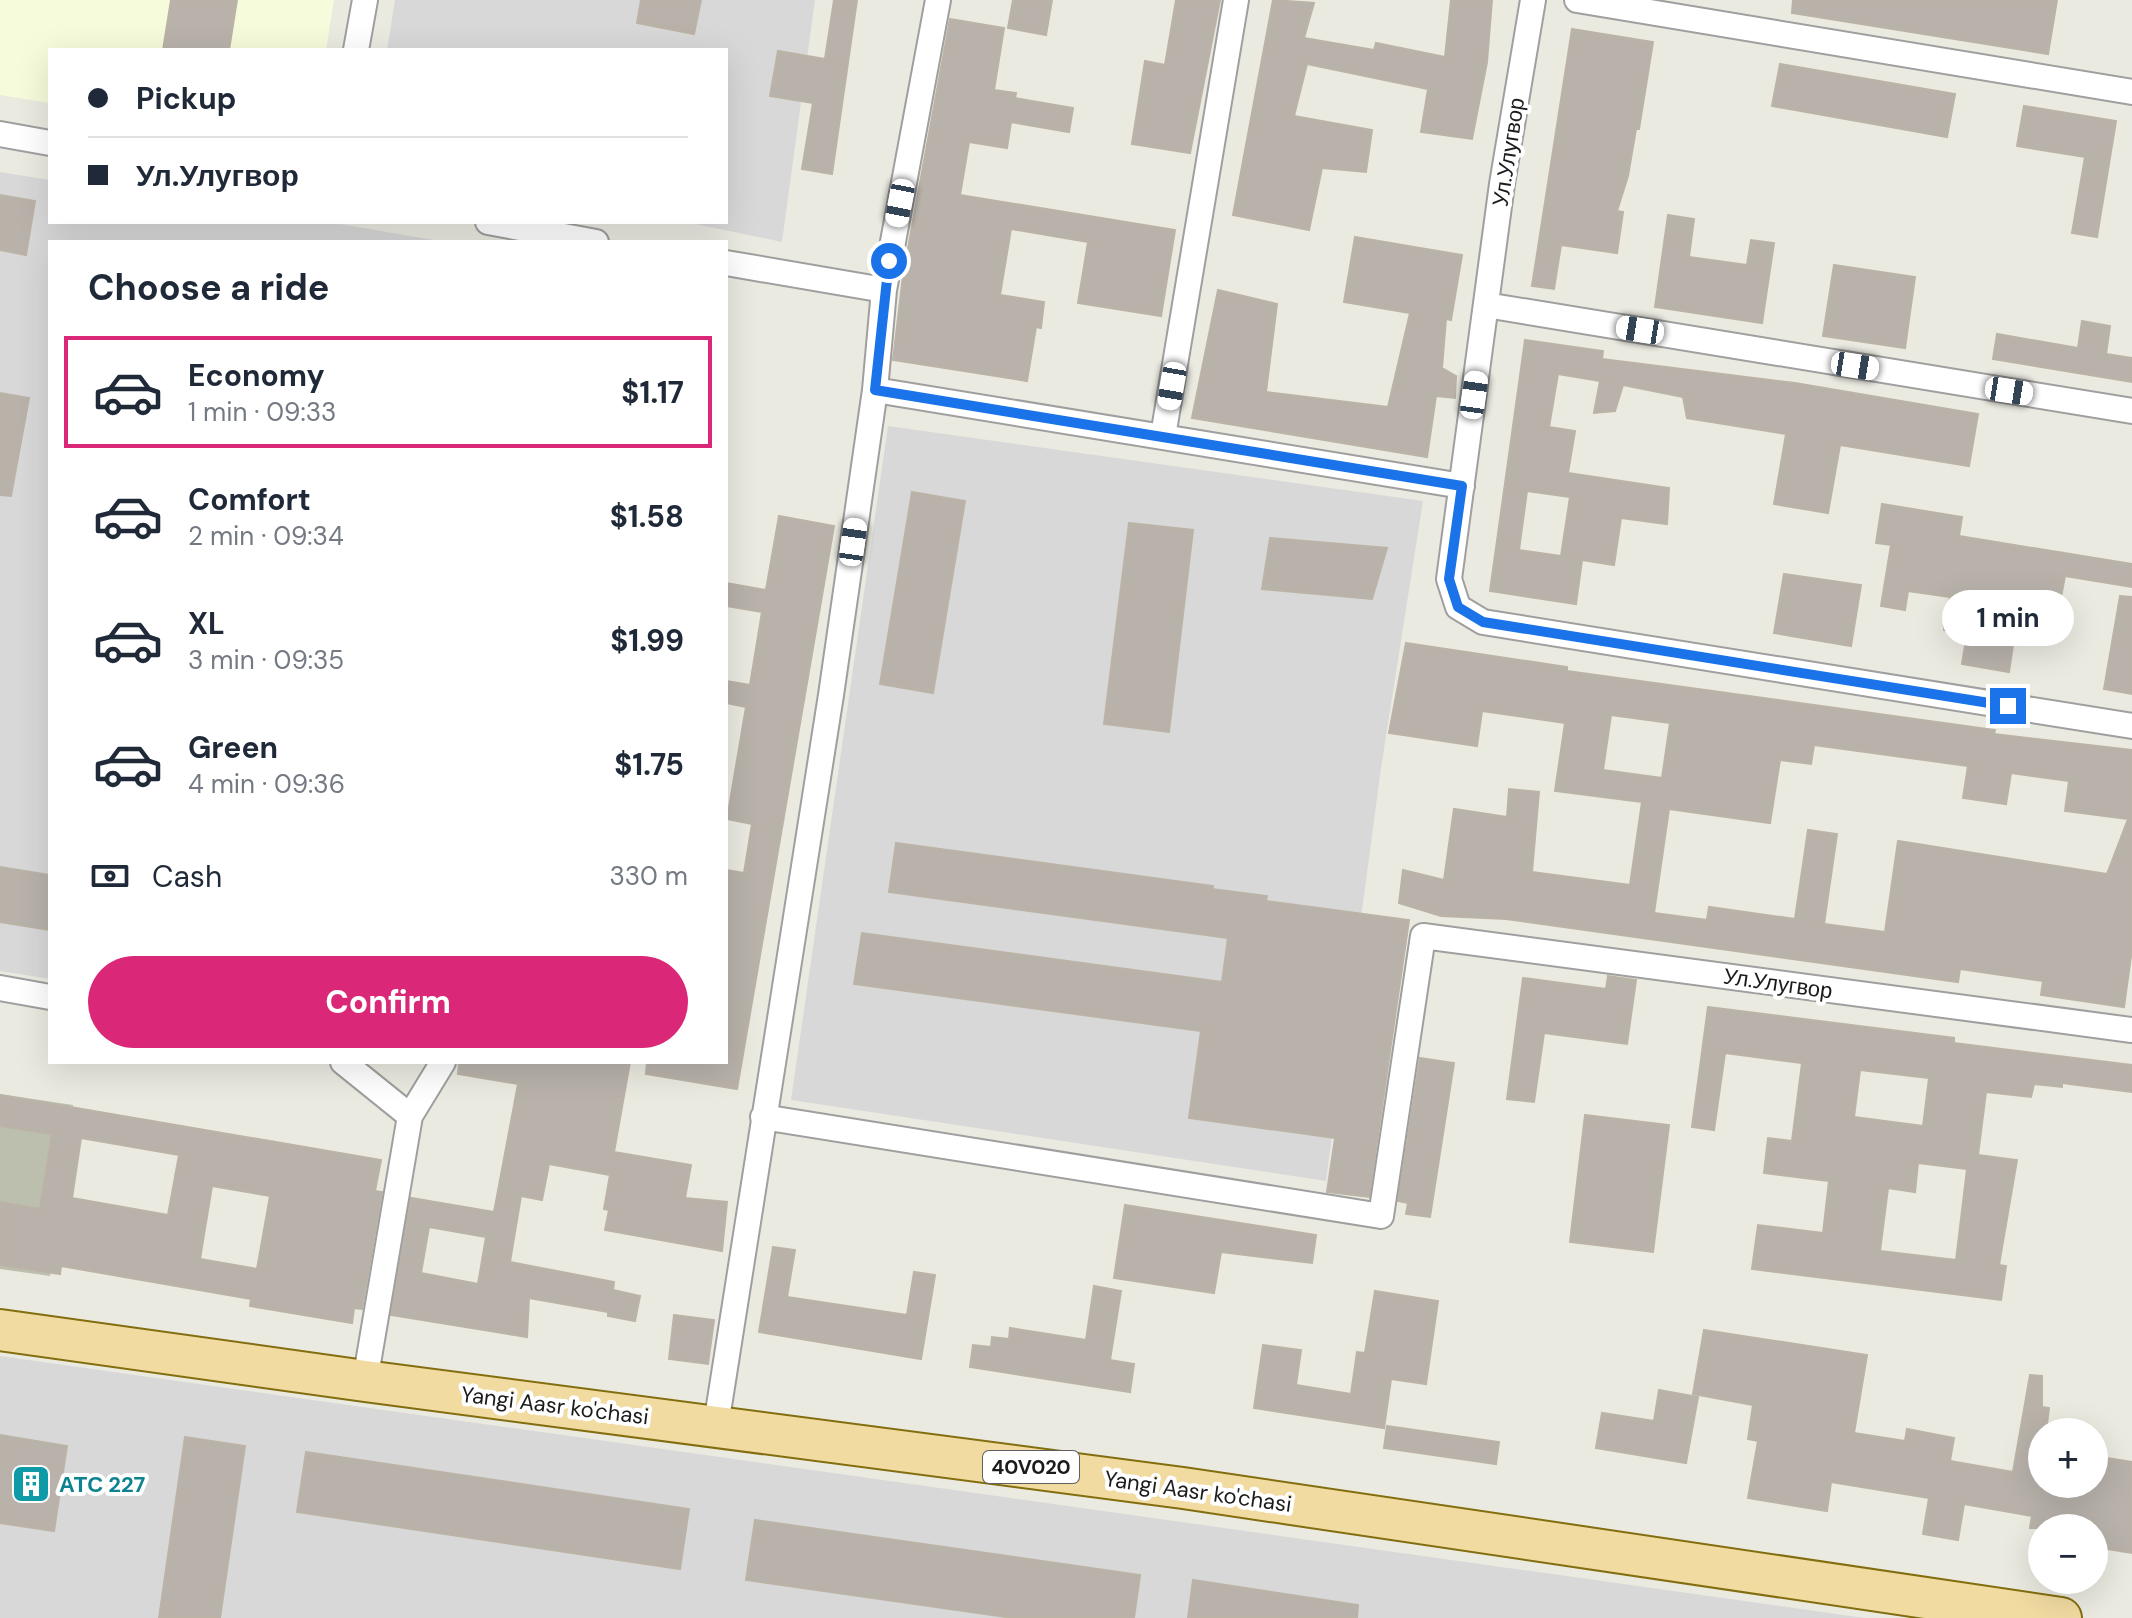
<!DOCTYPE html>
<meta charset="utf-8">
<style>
body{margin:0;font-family:"DM Sans",sans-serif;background:#f2f2f3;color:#1f2937;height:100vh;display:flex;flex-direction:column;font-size:30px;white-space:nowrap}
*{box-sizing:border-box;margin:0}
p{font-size:26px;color:#747a83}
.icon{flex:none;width:44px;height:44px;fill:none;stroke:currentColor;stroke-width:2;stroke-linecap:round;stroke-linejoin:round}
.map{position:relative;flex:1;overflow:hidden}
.details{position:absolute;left:48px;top:240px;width:680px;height:824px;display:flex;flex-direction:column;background:#fff;border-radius:0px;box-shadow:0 8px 32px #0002}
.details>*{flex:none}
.guide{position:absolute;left:48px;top:48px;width:680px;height:176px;border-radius:0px;box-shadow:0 8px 32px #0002;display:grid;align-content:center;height:176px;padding:0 40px;background:#fff}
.fabs{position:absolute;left:2028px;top:1418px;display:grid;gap:16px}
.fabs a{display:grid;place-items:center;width:80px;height:80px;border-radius:50%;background:#fff;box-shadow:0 8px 32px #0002;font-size:40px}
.end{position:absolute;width:36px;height:36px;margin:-18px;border:10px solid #1a73e8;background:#fff;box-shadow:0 0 0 4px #fff}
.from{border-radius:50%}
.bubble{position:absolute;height:56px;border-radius:28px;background:#fff;box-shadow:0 8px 32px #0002;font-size:26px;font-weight:700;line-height:56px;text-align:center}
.car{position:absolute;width:24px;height:48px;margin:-24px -12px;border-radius:10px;box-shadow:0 0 6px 2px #0007;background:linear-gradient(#fff 24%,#345 0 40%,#fff 0 76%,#345 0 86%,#fff 0)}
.guide b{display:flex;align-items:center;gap:28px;height:76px;font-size:30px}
.guide b+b{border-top:2px solid #e0e1e3}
.guide i{width:20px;height:20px;background:#1f2937}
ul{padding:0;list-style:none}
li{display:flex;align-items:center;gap:24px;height:112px;margin:0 16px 12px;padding:0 24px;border:4px solid transparent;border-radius:0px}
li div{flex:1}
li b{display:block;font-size:30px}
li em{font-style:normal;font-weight:700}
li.selected{border-color:#db2777}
li>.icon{width:72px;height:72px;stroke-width:1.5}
h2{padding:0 40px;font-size:36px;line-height:96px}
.pay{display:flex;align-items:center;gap:20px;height:88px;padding:0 40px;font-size:30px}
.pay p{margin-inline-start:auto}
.cta{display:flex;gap:16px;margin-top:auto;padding:16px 40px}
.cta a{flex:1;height:92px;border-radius:48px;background:#db2777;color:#fff;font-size:32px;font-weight:700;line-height:92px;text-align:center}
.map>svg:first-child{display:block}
.residential{fill:#d9d8d8}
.education{fill:#f6fbdb}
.construction{fill:#bcbfae}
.building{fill:#b8b2ab;stroke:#bbb3a6;stroke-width:2;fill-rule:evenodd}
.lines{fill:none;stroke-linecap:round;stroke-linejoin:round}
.street-casing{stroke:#9f9f9f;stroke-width:28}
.primary-casing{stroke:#836e0f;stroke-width:44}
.street{stroke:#fff;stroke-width:24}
.primary{stroke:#f1dba1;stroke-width:40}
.route{stroke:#1a73e8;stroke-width:10}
.labels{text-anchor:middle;stroke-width:8;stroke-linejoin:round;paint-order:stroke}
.shield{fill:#fff;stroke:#5f5f5f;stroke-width:2}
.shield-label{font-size:20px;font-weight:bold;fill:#1b1b1b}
.street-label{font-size:22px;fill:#1b1b1b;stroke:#fff}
.culture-label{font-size:22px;font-weight:bold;fill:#0d838f;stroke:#fff;text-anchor:start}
</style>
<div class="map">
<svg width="2132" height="1618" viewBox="0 0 2132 1618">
<rect width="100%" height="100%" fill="#ebeae1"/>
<path class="residential" d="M395,0H815L782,242L686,222H726V50H387Z
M0,172L50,180V222H329L445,242H50V979L0,971Z
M888,426L1423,501L1381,768L1326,1181L791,1100Z
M0,1356L1865,1618H0Z"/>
<path class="education" d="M0,0H334L326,50H50V103L0,95Z"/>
<path class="construction" d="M0,1094L73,1105L50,1276L0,1269Z"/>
<path class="building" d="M171,0H237L229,50H163Z
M641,0H701L694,34L637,23Z
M834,0H857L832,174L802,169L813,103L770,96L778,51L825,59Z
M1013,0H1052L1046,35L1008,28Z
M1176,0H1220L1190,153L1132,144L1145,61L1165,65Z
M1273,0L1314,3L1304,38L1374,50L1376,43L1445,57L1451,0H1492L1487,62L1472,139L1421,132L1428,89L1307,64L1294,116L1372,130L1366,172L1322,168L1309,230L1233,215Z
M1793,0H2057L2048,54L1792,13Z
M950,19L1004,28L994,90L1016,93L1015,98L1073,108L1069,132L1011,122L1007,148L969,142L960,195L1175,230L1161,316L1078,303L1088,242L1011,229L1000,295L1044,302L1041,328L1036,327L1027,381L893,360L903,276Z
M1572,29L1653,42L1639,129H1636L1628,176L1617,211L1623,212L1617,253L1561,245L1554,289L1532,286Z
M1780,64L1955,94L1947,137L1772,106Z
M2024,106L2116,121L2097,237L2072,233L2085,157L2017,146Z
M0,195L35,201L26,255L0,250Z
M1668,215L1694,219L1689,257L1747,265L1751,240L1774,243L1762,323L1655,307Z
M1355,237L1462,255L1451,320L1446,319L1442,368L1456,376L1455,398L1436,396L1427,457L1192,418L1218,290L1277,304L1266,392L1388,407L1410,313L1344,302Z
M1834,265L1915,277L1905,348L1823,336Z
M2082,321L2110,326L2106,354L2132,358V382L1993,359L1997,334L2078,348Z
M1525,340L1603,351L1602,359L1795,383L1978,414L1969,466L1840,445L1828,513L1774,504L1786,434L1687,418L1683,397L1623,385L1615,411L1594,413L1600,381L1558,374L1549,427L1575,431L1568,473L1669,488L1667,524L1621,518L1614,565L1582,560L1576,604L1490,591ZM1527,491L1570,497L1561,556L1519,550Z
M0,393L29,398L11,496L0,495Z
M912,492L965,501L933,693L880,684Z
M1882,504L1962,517L1959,536L2132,564V587L2065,576L2057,618L2043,616L2039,642L2014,638L2009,672L1962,664L1967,634L1944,630L1950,597L1908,591L1905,610L1881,606L1891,545L1876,543Z
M779,516L834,526L737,1089L646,1074L647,1062H726V870L744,873L752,824L727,819L746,707L726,703V681L750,685L762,612L726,606V583L766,590Z
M1129,523L1193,530L1169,732L1104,724Z
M1270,538L1387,548L1372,599L1262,589Z
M1784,574L1861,585L1851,646L1774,633Z
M2120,596L2132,597V694L2104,689Z
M1406,643L1567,667V671L1995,730L1994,734L2132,750V949L2124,1007L2041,995L2043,981L1960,969L1958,982L1506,919L1441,916L1399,903L1403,870L1444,880L1454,809L1507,817L1509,789L1539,792L1532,872L1630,885L1642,802L1555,791L1565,723L1482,711L1477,746L1389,733ZM1611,715L1670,723L1662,778L1603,770ZM1814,745L1968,766L1963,798L2006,804L2011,773L2069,781L2065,811L2128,819L2107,874L1898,841L1885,932L1824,924L1837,834L1808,830L1795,919L1709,907L1707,920L1654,913L1669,809L1770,823L1780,760L1811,764Z
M896,843L1213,886L1212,889L1267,896L1266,901L1409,920L1369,1197L1327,1192L1335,1138L1189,1118L1201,1031L854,984L862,933L1222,982L1228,938L889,892Z
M0,867L50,875V930L0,922Z
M1608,976L1636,980L1627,1044L1544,1033L1534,1102L1507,1099L1523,978L1606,989Z
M1708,1007L1954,1038V1043L2132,1065V1092L2062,1083V1087L2034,1084L2031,1097L1986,1092L1978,1155L2017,1160L1999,1265L2006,1266L2001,1300L1752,1269L1758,1225L1823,1233L1829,1181L1764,1173L1768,1138L1792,1141L1802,1063L1725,1053L1714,1130L1692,1127ZM1860,1070L1929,1078L1923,1126L1854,1117ZM1918,1163L1967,1169L1956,1260L1880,1251L1888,1188L1915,1192Z
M1420,1058L1454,1063L1430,1217L1406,1214L1408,1203L1398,1201Z
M459,1062H630L614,1152L691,1165L685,1198L727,1202L722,1251L605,1230L609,1210L604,1209L610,1175L549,1164L542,1200L521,1196L510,1262L614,1282L613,1290L640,1296L635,1321L608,1316V1312L529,1298L527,1337L391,1315L411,1198L494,1212L518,1084L458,1074ZM429,1227L486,1237L478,1284L421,1273Z
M0,1095L381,1160L375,1191L382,1192L362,1309L354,1308L352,1323L250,1306L251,1299L61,1266L60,1274L0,1265V1202L40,1209L52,1134L0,1126ZM81,1138L179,1155L168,1215L72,1198ZM212,1186L270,1196L257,1269L200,1259Z
M1585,1115L1669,1125L1653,1252L1570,1242Z
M1125,1205L1316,1235L1312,1263L1221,1252L1214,1293L1114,1278Z
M773,1247L795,1250L787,1297L907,1315L914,1272L935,1275L921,1359L759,1332Z
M1094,1286L1121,1291L1110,1360L1134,1364L1130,1392L970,1367L973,1345L991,1347L992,1337L1009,1339L1010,1328L1086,1340Z
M1375,1291L1438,1301L1426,1384L1391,1379L1384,1428L1254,1408L1263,1345L1301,1350L1296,1385L1351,1394L1357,1352L1365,1353Z
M674,1315L714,1320L708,1364L669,1359Z
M1704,1330L1867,1355L1854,1433L1905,1441L1907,1429L1954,1438L1950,1461L2013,1472L2030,1375L2042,1376V1407L2049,1408L2046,1432H2042V1484H2094V1456L2132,1462V1553L2094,1547V1528H2030L2032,1516L1964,1504L1958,1540L1923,1534L1929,1498L1831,1482L1827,1511L1748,1498L1758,1441L1748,1439L1753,1405L1693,1394Z
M1659,1390L1698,1397L1686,1463L1596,1448L1602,1413L1654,1421Z
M1387,1426L1499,1442L1496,1464L1384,1448Z
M0,1435L67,1446L54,1531L0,1523Z
M185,1437L245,1446L220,1618H159Z
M306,1452L689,1509L680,1569L297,1512Z
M755,1520L1140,1575L1134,1618H1013L746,1580Z
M1193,1580L1358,1605L1357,1618H1188Z"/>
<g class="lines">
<defs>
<path id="street" d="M1533,0L1502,184L1449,579L1458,607L1483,622L2132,726
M1577,0L2132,92
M356,50L365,0
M0,134L50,143
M488,222L596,242
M726,263L884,290
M1486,305L2132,411
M875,390L1462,486
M1163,436L1236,0
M0,988L50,997
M343,1062L410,1116
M763,1117L1381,1216L1423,936L2132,1030
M365,1381L410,1116L443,1062
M716,1425L831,695L875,390L884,290L938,0"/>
<path id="primary" d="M0,1330L365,1381L1183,1488L2061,1618"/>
</defs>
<use href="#street" class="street-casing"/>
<use href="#primary" class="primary-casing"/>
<use href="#street" class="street"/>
<use href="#primary" class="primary"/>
</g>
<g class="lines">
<path class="route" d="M889,261L875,390L1462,486L1449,579L1458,607L1483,622L2008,706"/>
</g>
<defs>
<symbol id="building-square" viewBox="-11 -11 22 22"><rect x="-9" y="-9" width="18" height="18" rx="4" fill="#0f9aa8" stroke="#fff"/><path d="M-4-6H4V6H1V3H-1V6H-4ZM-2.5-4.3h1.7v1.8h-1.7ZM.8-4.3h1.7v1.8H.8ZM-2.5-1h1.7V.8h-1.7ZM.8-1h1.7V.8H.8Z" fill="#fff"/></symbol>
</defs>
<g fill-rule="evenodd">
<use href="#building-square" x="9" y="1462" width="44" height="44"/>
</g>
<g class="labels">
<rect class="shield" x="983" y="1451" width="96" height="32" rx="6"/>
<g class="shield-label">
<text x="1031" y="1474">40V020</text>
</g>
<g class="street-label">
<text transform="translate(1508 152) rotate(-81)" y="8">Ул.Улугвор</text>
<text transform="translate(1778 983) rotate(8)" y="8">Ул.Улугвор</text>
<text transform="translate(555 1405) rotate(7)" y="8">Yangi Aasr ko'chasi</text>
<text transform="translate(1198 1491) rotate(8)" y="8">Yangi Aasr ko'chasi</text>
</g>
<g class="culture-label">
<text x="59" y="1492">АТС 227</text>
</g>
</g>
</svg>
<div class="fabs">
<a>+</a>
<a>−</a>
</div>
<i class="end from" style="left:889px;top:261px"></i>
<i class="end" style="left:2008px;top:706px"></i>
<div class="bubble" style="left:1942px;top:590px;width:132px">1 min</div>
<i class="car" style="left:900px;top:203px;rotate:191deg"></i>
<i class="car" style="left:1640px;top:330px;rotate:279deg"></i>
<i class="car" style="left:1855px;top:366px;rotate:99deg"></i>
<i class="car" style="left:1172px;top:386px;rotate:190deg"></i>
<i class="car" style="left:2009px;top:391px;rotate:99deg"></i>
<i class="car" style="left:1474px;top:395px;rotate:8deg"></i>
<i class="car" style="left:853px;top:542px;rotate:8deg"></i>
<div class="guide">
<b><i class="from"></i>Pickup</b>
<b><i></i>Ул.Улугвор</b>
</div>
<section class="details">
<h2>Choose a ride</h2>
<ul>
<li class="selected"><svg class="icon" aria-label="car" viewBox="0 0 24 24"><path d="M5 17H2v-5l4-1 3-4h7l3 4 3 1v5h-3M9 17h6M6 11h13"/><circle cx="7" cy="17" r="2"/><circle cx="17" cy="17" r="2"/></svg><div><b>Economy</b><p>1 min · 09:33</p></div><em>$1.17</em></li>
<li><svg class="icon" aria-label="car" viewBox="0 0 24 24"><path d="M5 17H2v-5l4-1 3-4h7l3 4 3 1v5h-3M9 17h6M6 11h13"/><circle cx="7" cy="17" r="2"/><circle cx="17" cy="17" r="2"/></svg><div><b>Comfort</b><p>2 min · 09:34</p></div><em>$1.58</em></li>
<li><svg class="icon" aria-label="car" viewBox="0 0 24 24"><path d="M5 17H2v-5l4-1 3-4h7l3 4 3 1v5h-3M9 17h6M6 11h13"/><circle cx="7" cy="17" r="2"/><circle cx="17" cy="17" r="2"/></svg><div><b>XL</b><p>3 min · 09:35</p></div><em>$1.99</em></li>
<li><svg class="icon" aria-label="car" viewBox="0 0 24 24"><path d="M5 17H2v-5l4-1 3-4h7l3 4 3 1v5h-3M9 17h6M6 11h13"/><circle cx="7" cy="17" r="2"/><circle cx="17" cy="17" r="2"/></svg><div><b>Green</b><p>4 min · 09:36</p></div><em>$1.75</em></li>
</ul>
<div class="pay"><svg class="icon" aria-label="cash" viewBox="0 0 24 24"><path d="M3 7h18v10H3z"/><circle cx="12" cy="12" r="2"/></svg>Cash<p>330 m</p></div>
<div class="cta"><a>Confirm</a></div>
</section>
</div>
